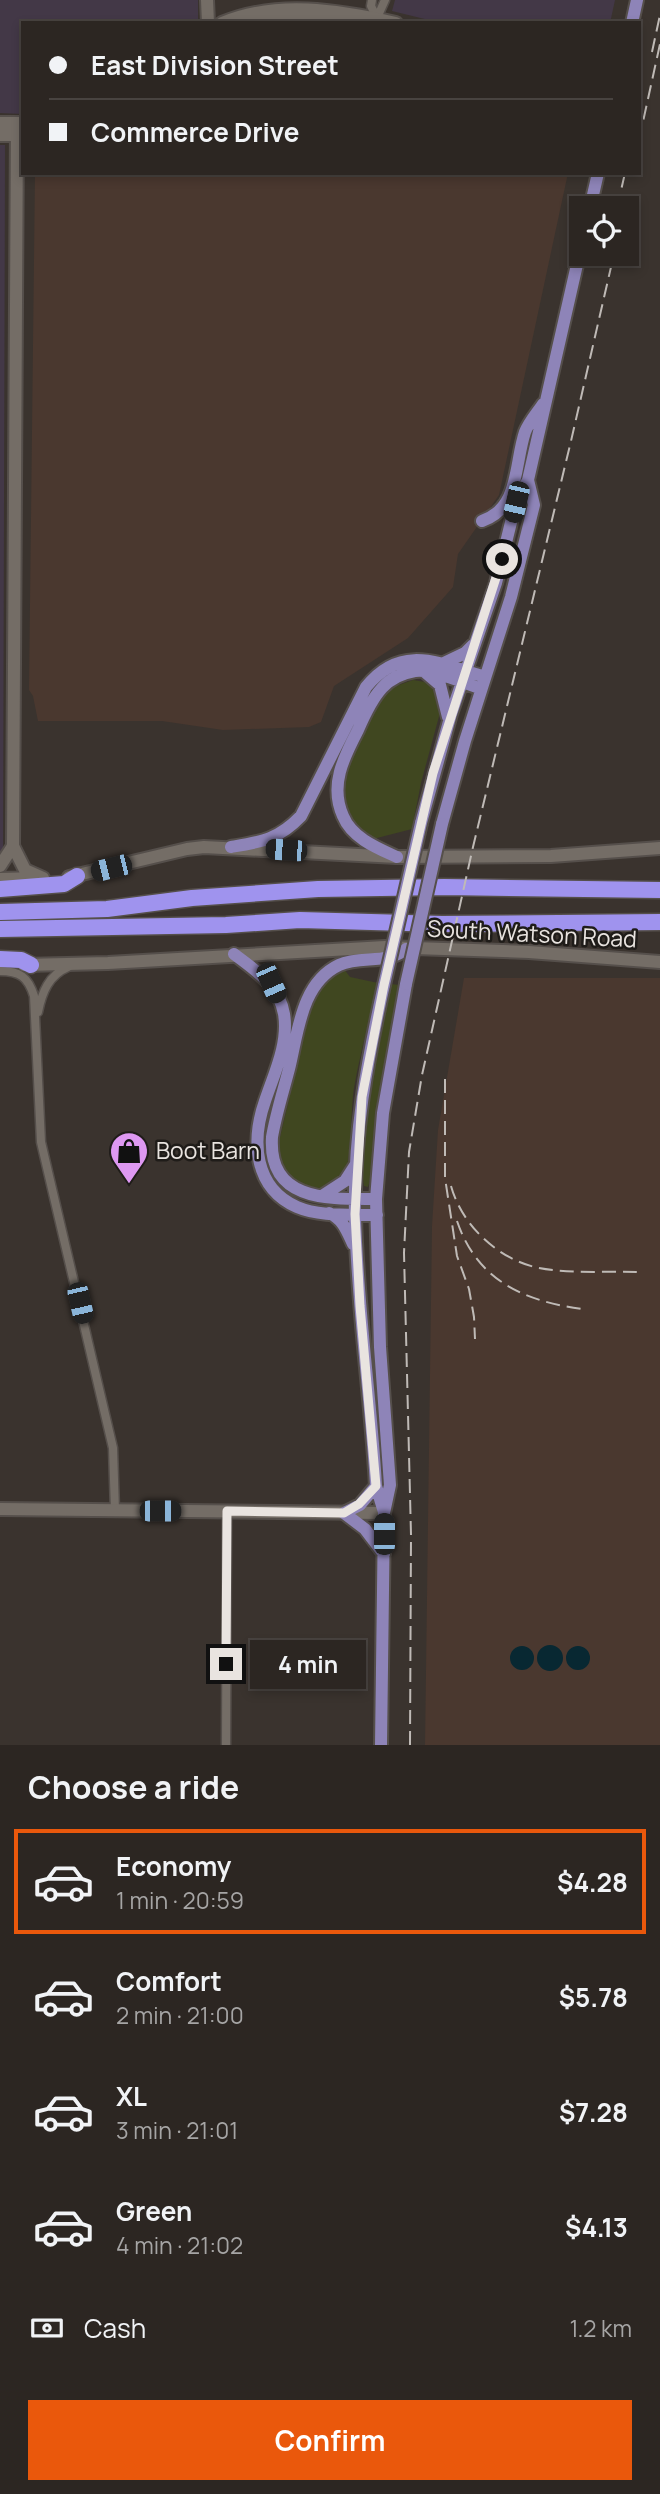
<!DOCTYPE html>
<meta charset="utf-8">
<style>
body{margin:0;font-family:Manrope,sans-serif;background:#38322f;color:#f1f3f6;height:100vh;display:flex;flex-direction:column;font-size:26px;white-space:nowrap}
*{box-sizing:border-box;margin:0}
p{font-size:23px;color:#a6a5a5}
.icon{flex:none;width:38px;height:38px;fill:none;stroke:currentColor;stroke-width:2;stroke-linecap:round;stroke-linejoin:round}
.map{position:relative;height:1745px;overflow:hidden}
.side{display:flex;flex-direction:column;background:#2c2622;flex:1}
.side>*{flex:none}
.hud{position:absolute;left:21px;top:21px;width:620px;height:154px;border-radius:0px;box-shadow:0 4px 10px #0003,0 0 0 2px #484340;display:grid;align-content:center;height:154px;padding:0 28px;background:#2c2622}
.buttons{position:absolute;left:569px;top:196px;display:grid;gap:14px}
.buttons a{display:grid;place-items:center;width:70px;height:70px;border-radius:0px;background:#2c2622;box-shadow:0 4px 10px #0003,0 0 0 2px #484340;font-size:35px}
.end{position:absolute;width:32px;height:32px;margin:-16px;border:9px solid #e9e4e0;background:#111;box-shadow:0 0 0 4px #111}
.from{border-radius:50%}
.bubble{position:absolute;height:49px;border-radius:0px;background:#2c2622;box-shadow:0 4px 10px #0003,0 0 0 2px #484340;font-size:23px;font-weight:700;line-height:49px;text-align:center}
.car{position:absolute;width:21px;height:42px;margin:-21px -10px;border-radius:9px;box-shadow:0 0 5px 2px #0007;background:linear-gradient(#222 24%,#8ab4d8 0 40%,#222 0 76%,#8ab4d8 0 86%,#222 0)}
.hud b{display:flex;align-items:center;gap:24px;height:66px;font-size:26px}
.hud b+b{border-top:2px solid #484340}
.hud i{width:18px;height:18px;background:#f1f3f6}
ul{padding:0;list-style:none}
li{display:flex;align-items:center;gap:21px;height:105px;margin:0 14px 10px;padding:0 14px;border:4px solid transparent;border-radius:0px}
li div{flex:1}
li b{display:block;font-size:26px}
li em{font-style:normal;font-weight:700}
li.active{border-color:#ea580c}
li>.icon{width:63px;height:63px;stroke-width:1.5}
h2{padding:0 28px;font-size:32px;line-height:84px}
.pay{display:flex;align-items:center;gap:18px;height:77px;padding:0 28px;font-size:26px}
.pay p{margin-inline-start:auto}
.cta{display:flex;gap:14px;margin-top:auto;padding:14px 28px}
.cta a{flex:1;height:80px;border-radius:0px;background:#ea580c;color:#fff;font-size:28px;font-weight:700;line-height:80px;text-align:center}
.map>svg:first-child{display:block}
.commercial{fill:#433847}
.industrial{fill:#4a382f}
.green{fill:#404720}
.water{fill:#082832}
.lines{fill:none;stroke-linecap:round;stroke-linejoin:round}
.street-casing{stroke:#554f4b;stroke-width:11}
.secondary-casing{stroke:#554f4b;stroke-width:16}
.primary-casing{stroke:#554f4b;stroke-width:16}
.highway-casing{stroke:#554f4b;stroke-width:19}
.street{stroke:#746d66;stroke-width:8}
.secondary{stroke:#746d66;stroke-width:12}
.primary{stroke:#8e84b8;stroke-width:12}
.highway{stroke:#9f93ee;stroke-width:16}
.rail{stroke:#bfbab6;stroke-width:2;stroke-dasharray:14 7;stroke-linecap:butt}
.primary-bridge-casing{stroke:#554f4b;stroke-width:16;stroke-linecap:butt}
.primary-bridge{stroke:#8e84b8;stroke-width:12}
.route{stroke:#e9e4e0;stroke-width:9}
.labels{text-anchor:middle;stroke-width:5;stroke-linejoin:round;paint-order:stroke}
.street-label{font-size:23px;fill:#e9e4e0;stroke:#1f1c19}
.poi-label{font-size:23px;fill:#e9e4e0;stroke:#1f1c19;text-anchor:start}
</style>
<div class="map">
<svg width="660" height="1745" viewBox="0 0 660 1745">
<rect width="100%" height="100%" fill="#3a332e"/>
<path class="commercial" d="M0,0H198V23H23V114L0,113Z
M395,0H615L610,23H441L392,11Z
M0,145H5L3,867H0Z"/>
<path class="industrial" d="M35,173H568L499,495L458,554L453,587L408,638L334,686L321,722L309,727L223,730L162,721H38L33,696L29,690Z
M464,978H660V1745H425L432,1226L438,1130Z"/>
<path class="green" d="M413,680L425,682L433,685L441,709L421,783L412,829L377,838L374,842L355,827L345,810L342,775L361,734L384,696L393,687Z
M344,969L350,977L378,983C370,1018 360,1053 354,1088C351,1106 351,1162 345,1174C333,1197 299,1191 286,1172C280,1163 279,1151 279,1141L312,1003C320,989 329,976 344,969Z
M391,984L399,985L378,1098L371,1177L368,1187L364,1186C361,1170 364,1153 365,1136C369,1085 380,1034 391,984Z"/>
<path class="water" d="M537 1658a13 13 0 1 1 26 0a13 13 0 1 1-26 0Z
M566 1658a12 12 0 1 1 24 0a12 12 0 1 1-24 0Z
M510 1658a12 12 0 1 1 24 0a12 12 0 1 1-24 0Z"/>
<g class="lines">
<defs>
<path id="street" d="M372,0L371,6L377,18
M377,18L385,0
M0,971C20,971 28,977 34,996L41,1142L113,1448L115,1511
M38,1012C42,992 49,975 68,967
M226,1745L227,1511"/>
<path id="secondary" d="M207,0L208,23
M222,23C277,0 338,10 396,23
M250,23L292,14L341,23
M0,123H23
M17,123L13,846L25,870L43,878
M0,135H23
M0,866L13,846
M69,877L187,849L204,847L397,857L551,856L660,848
M0,879L37,878
M24,965L108,963L385,947L529,952L660,962
M0,1509L384,1513"/>
<path id="primary" d="M632,23L637,0
M590,208L598,173
M482,521C520,508 514,465 525,432C529,422 537,413 543,404
M442,664L465,653L473,645
M426,673L440,685L448,717
M421,823L451,714L496,583L516,502L528,480L581,247
M442,824L465,741L511,597L534,505L528,480
M231,847C261,842 278,840 301,816L366,687C401,643 439,663 485,677
M397,857C377,848 352,838 343,816C329,785 344,757 358,730C364,716 371,700 382,688C390,679 403,673 415,671C431,668 465,683 481,689
M234,954C256,971 279,985 284,1014C289,1043 274,1074 265,1101C251,1141 254,1188 297,1207C320,1217 352,1214 377,1215
M384,985C367,1061 353,1137 355,1216C357,1306 371,1396 376,1486L384,1512
M322,1196L345,1181L356,1164
M376,1199C329,1199 268,1202 272,1137C276,1114 283,1092 289,1069C298,1033 301,983 339,965C361,955 387,965 406,949
M329,1213C343,1219 347,1231 353,1244
M376,1486L360,1505L344,1513L365,1529L384,1554
M381,1745L384,1513L390,1485L380,1347L376,1199L383,1113L406,984"/>
<path id="highway" d="M0,889L64,884L77,876
M0,912L107,909L192,898L318,889L444,887L660,890
M0,929L226,925L300,920L442,924L660,922
M0,959L21,960L31,965"/>
</defs>
<use href="#street" class="street-casing"/>
<use href="#secondary" class="secondary-casing"/>
<use href="#primary" class="primary-casing"/>
<use href="#highway" class="highway-casing"/>
<use href="#street" class="street"/>
<use href="#secondary" class="secondary"/>
<use href="#primary" class="primary"/>
<use href="#highway" class="highway"/>
<path class="rail" d="M652,52L660,15
M639,140L660,44
M617,208L625,173
M445,1079V1178L457,1256L469,1289L474,1317L475,1339
M451,1186C462,1226 499,1260 539,1268C571,1274 606,1271 638,1272
M457,1221C477,1280 523,1301 582,1309
M410,1745L411,1535L404,1253L409,1152L422,1075L473,847L571,441L614,254"/>
<defs>
<path id="primary-bridge" d="M406,984L442,824
M384,985L421,823"/>
</defs>
<use href="#primary-bridge" class="primary-bridge-casing"/>
<use href="#primary-bridge" class="primary-bridge"/>
</g>
<g class="lines">
<path class="route" d="M226,1664L227,1511L344,1513L359,1504L376,1486L360,1306L355,1214L362,1097L384,985L433,773L502,559"/>
</g>
<defs>
<symbol id="shop-pin" viewBox="-11 -11 22 30"><path d="M0 17L-7.5 6A9.5 9.5 0 1 1 7.5 6Z" fill="#de98f2" stroke="#1f1c19"/><path d="M-5-2.5h2.3a2.7 3.5 0 0 1 5.4 0H5L5.5 6h-11ZM-1.5-2.5h3a1.5 2.3 0 0 0-3 0Z" fill="#111"/></symbol>
</defs>
<g fill-rule="evenodd">
<use href="#shop-pin" x="107" y="1129" width="44" height="60"/>
</g>
<g class="labels">
<g class="street-label">
<text transform="translate(532 934) rotate(3)" y="8">South Watson Road</text>
</g>
<g class="poi-label">
<text x="156" y="1159">Boot Barn</text>
</g>
</g>
</svg>
<div class="buttons">
<a><svg class="icon" aria-label="locate" viewBox="0 0 24 24"><circle cx="12" cy="12" r="6"/><path d="M12 2v4M12 18v4M2 12h4M18 12h4"/></svg></a>
</div>
<i class="end from" style="left:502px;top:559px"></i>
<i class="end" style="left:226px;top:1664px"></i>
<div class="bubble" style="left:250px;top:1640px;width:116px">4 min</div>
<i class="car" style="left:516px;top:502px;rotate:193deg"></i>
<i class="car" style="left:286px;top:850px;rotate:274deg"></i>
<i class="car" style="left:111px;top:868px;rotate:256deg"></i>
<i class="car" style="left:271px;top:983px;rotate:156deg"></i>
<i class="car" style="left:80px;top:1303px;rotate:167deg"></i>
<i class="car" style="left:160px;top:1511px;rotate:90deg"></i>
<i class="car" style="left:384px;top:1534px;rotate:0deg"></i>
<div class="hud">
<b><i class="from"></i>East Division Street</b>
<b><i></i>Commerce Drive</b>
</div>
</div>
<section class="side">
<h2>Choose a ride</h2>
<ul>
<li class="active"><svg class="icon" aria-label="car" viewBox="0 0 24 24"><path d="M5 17H2v-5l4-1 3-4h7l3 4 3 1v5h-3M9 17h6M6 11h13"/><circle cx="7" cy="17" r="2"/><circle cx="17" cy="17" r="2"/></svg><div><b>Economy</b><p>1 min · 20:59</p></div><em>$4.28</em></li>
<li><svg class="icon" aria-label="car" viewBox="0 0 24 24"><path d="M5 17H2v-5l4-1 3-4h7l3 4 3 1v5h-3M9 17h6M6 11h13"/><circle cx="7" cy="17" r="2"/><circle cx="17" cy="17" r="2"/></svg><div><b>Comfort</b><p>2 min · 21:00</p></div><em>$5.78</em></li>
<li><svg class="icon" aria-label="car" viewBox="0 0 24 24"><path d="M5 17H2v-5l4-1 3-4h7l3 4 3 1v5h-3M9 17h6M6 11h13"/><circle cx="7" cy="17" r="2"/><circle cx="17" cy="17" r="2"/></svg><div><b>XL</b><p>3 min · 21:01</p></div><em>$7.28</em></li>
<li><svg class="icon" aria-label="car" viewBox="0 0 24 24"><path d="M5 17H2v-5l4-1 3-4h7l3 4 3 1v5h-3M9 17h6M6 11h13"/><circle cx="7" cy="17" r="2"/><circle cx="17" cy="17" r="2"/></svg><div><b>Green</b><p>4 min · 21:02</p></div><em>$4.13</em></li>
</ul>
<div class="pay"><svg class="icon" aria-label="cash" viewBox="0 0 24 24"><path d="M3 7h18v10H3z"/><circle cx="12" cy="12" r="2"/></svg>Cash<p>1.2 km</p></div>
<div class="cta"><a>Confirm</a></div>
</section>
